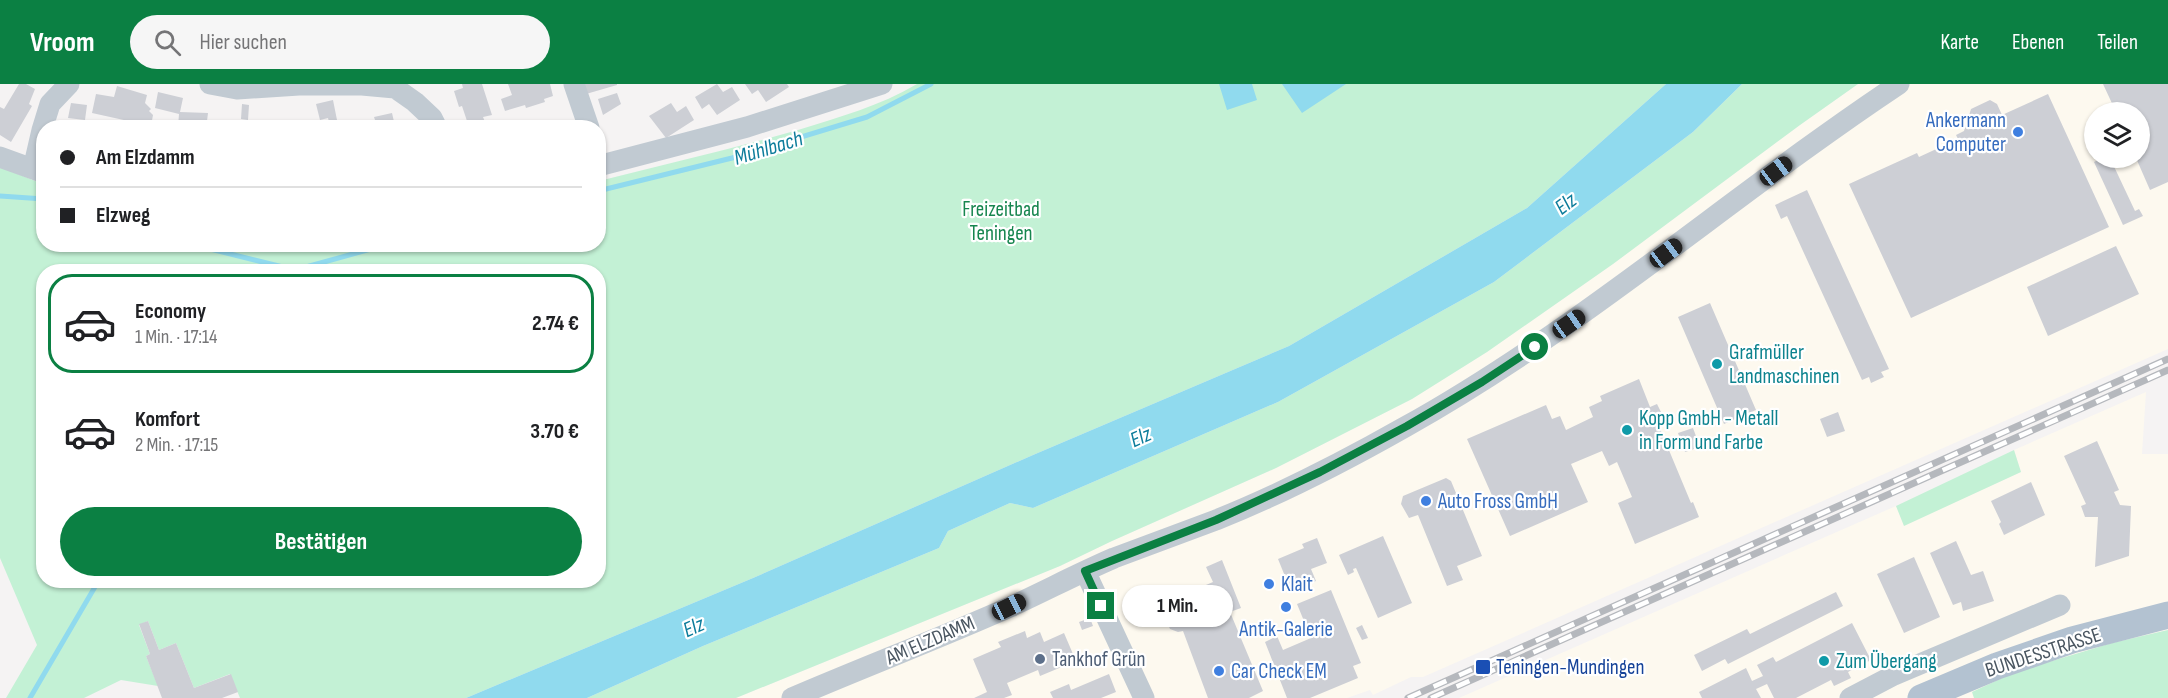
<!DOCTYPE html>
<html lang="de">
<meta charset="utf-8">
<style>
body{margin:0;font-family:"Sofia Sans Condensed",sans-serif;background:#f6f6f6;color:#202124;height:100vh;display:flex;flex-direction:column;font-size:22px;white-space:nowrap}
*{box-sizing:border-box;margin:0}
p{font-size:20px;color:#757577}
.icon{flex:none;width:33px;height:33px;fill:none;stroke:currentColor;stroke-width:2;stroke-linecap:round;stroke-linejoin:round}
.map{position:relative;flex:1;overflow:hidden}
.sheet{position:absolute;left:36px;top:180px;width:570px;height:324px;display:flex;flex-direction:column;background:#fff;border-radius:24px;box-shadow:0 2px 4px #0004}
.sheet>*{flex:none}
.top-card{position:absolute;left:36px;top:36px;width:570px;height:132px;border-radius:24px;box-shadow:0 2px 4px #0004;display:grid;align-content:center;height:132px;padding:0 24px;background:#fff}
.buttons{position:absolute;left:2084px;top:18px;display:grid;gap:12px}
.buttons a{display:grid;place-items:center;width:66px;height:66px;border-radius:50%;background:#fff;box-shadow:0 2px 4px #0004;font-size:30px}
.end{position:absolute;width:27px;height:27px;margin:-14px;border:8px solid #0b8043;background:#fff;box-shadow:0 0 0 3px #fff}
.from{border-radius:50%}
.bubble{position:absolute;height:42px;border-radius:21px;background:#fff;box-shadow:0 2px 4px #0004;font-size:20px;font-weight:700;line-height:42px;text-align:center}
.car{position:absolute;width:18px;height:36px;margin:-18px -9px;border-radius:8px;box-shadow:0 0 4px 2px #0007;background:linear-gradient(#222 24%,#8ab4d8 0 40%,#222 0 76%,#8ab4d8 0 86%,#222 0)}
.top-card b{display:flex;align-items:center;gap:21px;height:57px;font-size:22px}
.top-card b+b{border-top:2px solid #e0e0e0}
.top-card i{width:15px;height:15px;background:#202124}
ul{padding:10px 0 0;list-style:none}
li{display:flex;align-items:center;gap:18px;height:99px;margin:0 12px 9px;padding:0 12px;border:3px solid transparent;border-radius:24px}
li div{flex:1}
li b{display:block;font-size:22px}
li em{font-style:normal;font-weight:700}
li.on{border-color:#0b8043}
li>.icon{width:54px;height:54px;stroke-width:1.5}
.action{display:flex;gap:12px;margin-top:auto;padding:12px 24px}
.action a{flex:1;height:69px;border-radius:36px;background:#0b8043;color:#fff;font-size:24px;font-weight:700;line-height:69px;text-align:center}
header{display:flex;align-items:center;gap:36px;box-sizing:border-box;height:84px;padding:0 30px;background:#0b8043;color:#fff}
header strong{font-size:28px}
nav{display:flex;gap:33px;margin-inline-start:auto;font-size:21px}
.search{width:420px;height:54px;background:#f6f6f6;display:flex;align-items:center;gap:15px;box-sizing:border-box;padding:0 21px;border-radius:33px;color:#757577;font-size:22px}
.map>svg:first-child{display:block}
.commercial{fill:#fdf9ef;fill-rule:evenodd}
.green{fill:#c3f1d5;fill-rule:evenodd}
.water{fill:#90daee}
.lines{fill:none;stroke-linecap:round;stroke-linejoin:round}
.stream{stroke:#90daee;stroke-width:5}
.building{fill:#cdcfd5}
.minor{stroke:#c1cad2;stroke-width:21}
.major{stroke:#b3c2d1;stroke-width:27}
.rail-casing{stroke:#b5b8bd;stroke-width:7}
.rail{stroke:#fff;stroke-width:4.5;stroke-dasharray:14;stroke-linecap:butt}
.route{stroke:#0b8043;stroke-width:8}
.shop-dot{fill:#3f7fe0;stroke:#fff;stroke-width:2}
.culture-dot{fill:#0f9aa8;stroke:#fff;stroke-width:2}
.service-dot{fill:#5c6f8a;stroke:#fff;stroke-width:2}
.transit-dot{fill:#1a4fb4;stroke:#fff;stroke-width:2}
.labels{text-anchor:middle;stroke-width:4.5;stroke-linejoin:round;paint-order:stroke}
.shop-label{font-size:21px;fill:#366cbe;stroke:#fff;text-anchor:start}
.park-label{font-size:21px;fill:#17864f;stroke:#fff}
.culture-label{font-size:21px;fill:#0d838f;stroke:#fff;text-anchor:start}
.street-label{font-size:21px;fill:#4a5661;stroke:#fff}
.service-label{font-size:21px;fill:#4e5e75;stroke:#fff;text-anchor:start}
.transit-label{font-size:21px;fill:#164399;stroke:#fff;text-anchor:start}
.water-label{font-size:22px;font-style:italic;fill:#0c7c9b;stroke:#fff}
</style>
<header>
<strong>Vroom</strong>
<div class="search"><svg class="icon" aria-label="search" viewBox="0 0 24 24"><circle cx="10" cy="10" r="6"/><path d="M15 15l6 6"/></svg>Hier suchen</div>
<nav><a>Karte</a><a>Ebenen</a><a>Teilen</a></nav>
</header>
<div class="map">
<svg width="2168" height="614" viewBox="0 0 2168 614">
<rect width="100%" height="100%" fill="#f5f3f3"/>
<path class="commercial" d="M1858,0H2168V265L1423,593H1411L1373,611L1370,606L1347,614H736L1060,482L1112,457L1276,384L1412,315L1487,268L1613,180L1800,41ZM2094,28H2139V74H2094Z
M2146,308L2142,370H2168V546L2112,559L1972,608L1974,614H1459L1896,422L1904,441L2021,388L2014,366Z"/>
<path class="green" d="M917,0H1666L1527,124L1289,262L1033,371L753,494L466,614H240L230,590L194,604L176,559L159,566L148,537L139,541L150,570L146,572L158,602L121,596L84,614H6L37,561L0,474V83L43,100L44,160H263L271,162L291,160H598L599,97C665,80 732,65 798,46C839,33 880,22 917,0ZM44,188H598V496H44Z
M1742,0H1858L1800,41L1613,180L1487,268L1412,315L1276,384L1112,457L1060,482L736,614H587L703,562L939,464L948,447L1010,419L1033,424L1278,318L1494,198L1693,48Z
M2014,366L2021,388L1904,442L1896,422Z
M2168,546V614H1974L1972,608L2015,588L2112,559Z"/>
<path class="water" d="M1219,0H1252L1257,16L1227,26Z
M1282,0H1346L1302,29Z
M1666,0H1742L1693,48L1494,198L1278,318L1033,424L1010,419L948,447L939,464L703,562L587,614H466L753,494L1033,371L1289,262L1527,124Z"/>
<g class="lines">
<path class="stream" d="M598,107L732,74L867,33L931,0
M0,112L44,115
M190,160L295,186L389,160
M30,614L99,496"/>
</g>
<path class="building" d="M19,0H26L35,5L29,20L32,22L11,58L0,51V23L4,25Z
M462,0H482L492,31L483,33L485,38L469,43L462,22L459,23L454,7L463,4Z
M508,0H550L553,12L544,15L545,18L526,24L525,21L505,27L501,15L512,11Z
M583,0H617V1L586,10Z
M717,0L723,8L732,3L740,16L717,31L709,20L702,25L695,13Z
M745,0H787L789,3L766,18L758,6L752,10Z
M2103,0H2168V98L2150,106L2136,74H2139V28H2116Z
M117,2L147,11L145,19L151,25L149,27L153,31L151,42L92,29L96,10L114,13Z
M158,8L183,14L180,28L208,29L207,37L239,38L238,44L178,43L179,30L155,24Z
M617,9L621,20L603,31L598,15Z
M2048,10L2109,143L1911,234L1849,100L1917,69L1919,73L1958,55L1956,51L1964,47L1971,25L1990,16L1997,20L2002,31Z
M333,16L337,36L329,38L328,34L320,36L316,20Z
M71,19L87,21L85,36L68,34Z
M671,19L677,28L686,22L694,36L666,54L649,32Z
M242,20L249,21L248,36L241,35Z
M392,29L395,42L398,41L399,44H351L376,39L374,33Z
M2102,74H2110L2135,127L2139,125L2143,132L2123,141L2094,78Z
M1807,106L1889,285L1881,288L1884,293L1871,299L1869,293L1862,296L1787,132L1781,135L1775,121Z
M2116,162L2139,210L2048,252L2027,203Z
M1710,219L1756,326L1724,340L1678,233Z
M1639,295L1650,323L1657,320L1663,332L1656,335L1691,419L1693,418L1699,433L1635,460L1618,419L1632,413L1617,378L1609,382L1602,367L1571,380L1588,418L1510,452L1467,355L1546,321L1552,335L1560,332L1566,346L1593,333L1589,323L1602,317L1600,312Z
M1838,328L1845,347L1827,353L1820,335Z
M1693,344L1700,363L1685,368L1678,349Z
M2097,357L2119,406L2114,408L2120,421L2131,422L2129,472L2095,483L2098,433H2085L2081,422L2086,420L2064,372Z
M1446,394L1451,397L1482,472L1457,482L1463,496L1447,502L1418,431L1409,434L1401,420L1403,412Z
M2031,398L2045,431L2004,451L1999,440L2001,438L1991,417Z
M1383,452L1412,519L1378,534L1356,484L1353,485L1354,488L1348,491L1339,471Z
M1317,454L1327,479L1311,485L1316,497L1291,507L1278,475L1304,464L1302,460Z
M1956,457L1971,491L1983,487L1994,517L1963,527L1961,518L1953,521L1930,469Z
M1914,473L1940,533L1904,549L1877,490Z
M1222,476L1241,524L1230,528L1263,607L1249,614H1208L1183,547L1178,548L1170,545L1162,526L1166,518L1213,498L1206,483Z
M1331,506L1361,579L1353,582L1358,594L1310,614H1287L1265,558L1277,552L1283,566L1311,554L1297,520Z
M1836,508L1843,522L1728,580L1725,575L1702,587L1694,571L1747,545L1750,550Z
M1090,534L1093,542L1082,546L1079,538Z
M148,537L159,566L176,559L194,604L231,590L238,608L222,614H162L146,572L150,570L139,540Z
M1852,539L1871,576L1848,588L1851,594L1834,602L1831,596L1796,614H1774L1767,600L1756,605L1761,614H1702L1699,608L1746,584L1752,597L1763,592L1757,581L1773,573L1776,578Z
M1362,541L1368,554L1362,556L1356,544Z
M1025,547L1027,554L1040,548L1044,558L1064,549L1076,577L1040,592L1038,586L1007,599L1012,611L1004,614H974L987,608L973,575L1001,563L998,558Z
M1109,590L1116,608L1101,614H1053L1050,608L1069,600L1071,606Z"/>
<g class="lines">
<path class="minor" d="M210,0L237,5L299,1H362L395,4L415,18L432,34L437,44
M574,0L589,44
M0,73L44,89
M598,82L747,43L882,0
M33,85L42,46L50,20L69,0
M1085,487L1144,614
M792,614C864,583 938,555 1010,523C1045,507 1079,489 1114,474C1148,461 1182,449 1216,436C1281,410 1345,377 1405,343C1581,245 1732,111 1899,0
M1850,614L1894,591L2060,521"/>
<path class="major" d="M1921,614L1997,582L2072,556L2168,531"/>
<defs>
<path id="rail" d="M1408,614L2168,275
M1431,614L2168,286"/>
</defs>
<use href="#rail" class="rail-casing"/>
<use href="#rail" class="rail"/>
</g>
<g class="lines">
<path class="route" d="M1101,522L1085,487L1216,436L1320,388L1407,342L1482,298L1535,263"/>
</g>
<g class="shop-dot">
<circle cx="2018" cy="48" r="6"/>
<circle cx="1426" cy="417" r="6"/>
<circle cx="1269" cy="500" r="6"/>
<circle cx="1286" cy="523" r="6"/>
<circle cx="1219" cy="587" r="6"/>
</g>
<g class="culture-dot">
<circle cx="1717" cy="280" r="6"/>
<circle cx="1627" cy="346" r="6"/>
<circle cx="1824" cy="577" r="6"/>
</g>
<circle class="service-dot" cx="1040" cy="575" r="6"/>
<rect class="transit-dot" x="1475" y="575" width="16" height="16" rx="3"/>
<g class="labels">
<g class="shop-label">
<text x="2006" y="43" text-anchor="end">Ankermann<tspan x="2006" dy="24">Computer</tspan></text>
<text x="1438" y="424">Auto Fross GmbH</text>
<text x="1281" y="507">Klait</text>
<text x="1286" y="552" text-anchor="middle">Antik-Galerie</text>
<text x="1231" y="594">Car Check EM</text>
</g>
<g class="park-label">
<text x="1001" y="132">Freizeitbad<tspan x="1001" dy="24">Teningen</tspan></text>
</g>
<g class="culture-label">
<text x="1729" y="275">Grafmüller<tspan x="1729" dy="24">Landmaschinen</tspan></text>
<text x="1639" y="341">Kopp GmbH - Metall<tspan x="1639" dy="24">in Form und Farbe</tspan></text>
<text x="1836" y="584">Zum Übergang</text>
</g>
<g class="street-label">
<text transform="translate(930 556) rotate(-23)" y="7">AM ELZDAMM</text>
<text transform="translate(2043 568) rotate(-18)" y="7">BUNDESSTRASSE</text>
</g>
<g class="service-label">
<text x="1052" y="582">Tankhof Grün</text>
</g>
<g class="transit-label">
<text x="1496" y="590">Teningen-Mundingen</text>
</g>
<g class="water-label">
<text transform="translate(768 63) rotate(-17)" y="8">Mühlbach</text>
<text transform="translate(1565 119) rotate(-37)" y="8">Elz</text>
<text transform="translate(1140 352) rotate(-23)" y="8">Elz</text>
<text transform="translate(693 542) rotate(-23)" y="8">Elz</text>
</g>
</g>
</svg>
<div class="buttons">
<a><svg class="icon" aria-label="layers" viewBox="0 0 24 24"><path d="M12 4l9 5-9 5-9-5zM3 14l9 5 9-5"/></svg></a>
</div>
<i class="end from" style="left:1535px;top:263px"></i>
<i class="end" style="left:1101px;top:522px"></i>
<div class="bubble" style="left:1122px;top:501px;width:111px">1 Min.</div>
<i class="car" style="left:1776px;top:87px;rotate:53deg"></i>
<i class="car" style="left:1666px;top:169px;rotate:53deg"></i>
<i class="car" style="left:1569px;top:240px;rotate:55deg"></i>
<i class="car" style="left:1009px;top:523px;rotate:64deg"></i>
<div class="top-card">
<b><i class="from"></i>Am Elzdamm</b>
<b><i></i>Elzweg</b>
</div>
<section class="sheet">
<ul>
<li class="on"><svg class="icon" aria-label="car" viewBox="0 0 24 24"><path d="M5 17H2v-5l4-1 3-4h7l3 4 3 1v5h-3M9 17h6M6 11h13"/><circle cx="7" cy="17" r="2"/><circle cx="17" cy="17" r="2"/></svg><div><b>Economy</b><p>1 Min. · 17:14</p></div><em>2.74 €</em></li>
<li><svg class="icon" aria-label="car" viewBox="0 0 24 24"><path d="M5 17H2v-5l4-1 3-4h7l3 4 3 1v5h-3M9 17h6M6 11h13"/><circle cx="7" cy="17" r="2"/><circle cx="17" cy="17" r="2"/></svg><div><b>Komfort</b><p>2 Min. · 17:15</p></div><em>3.70 €</em></li>
</ul>
<div class="action"><a>Bestätigen</a></div>
</section>
</div>
